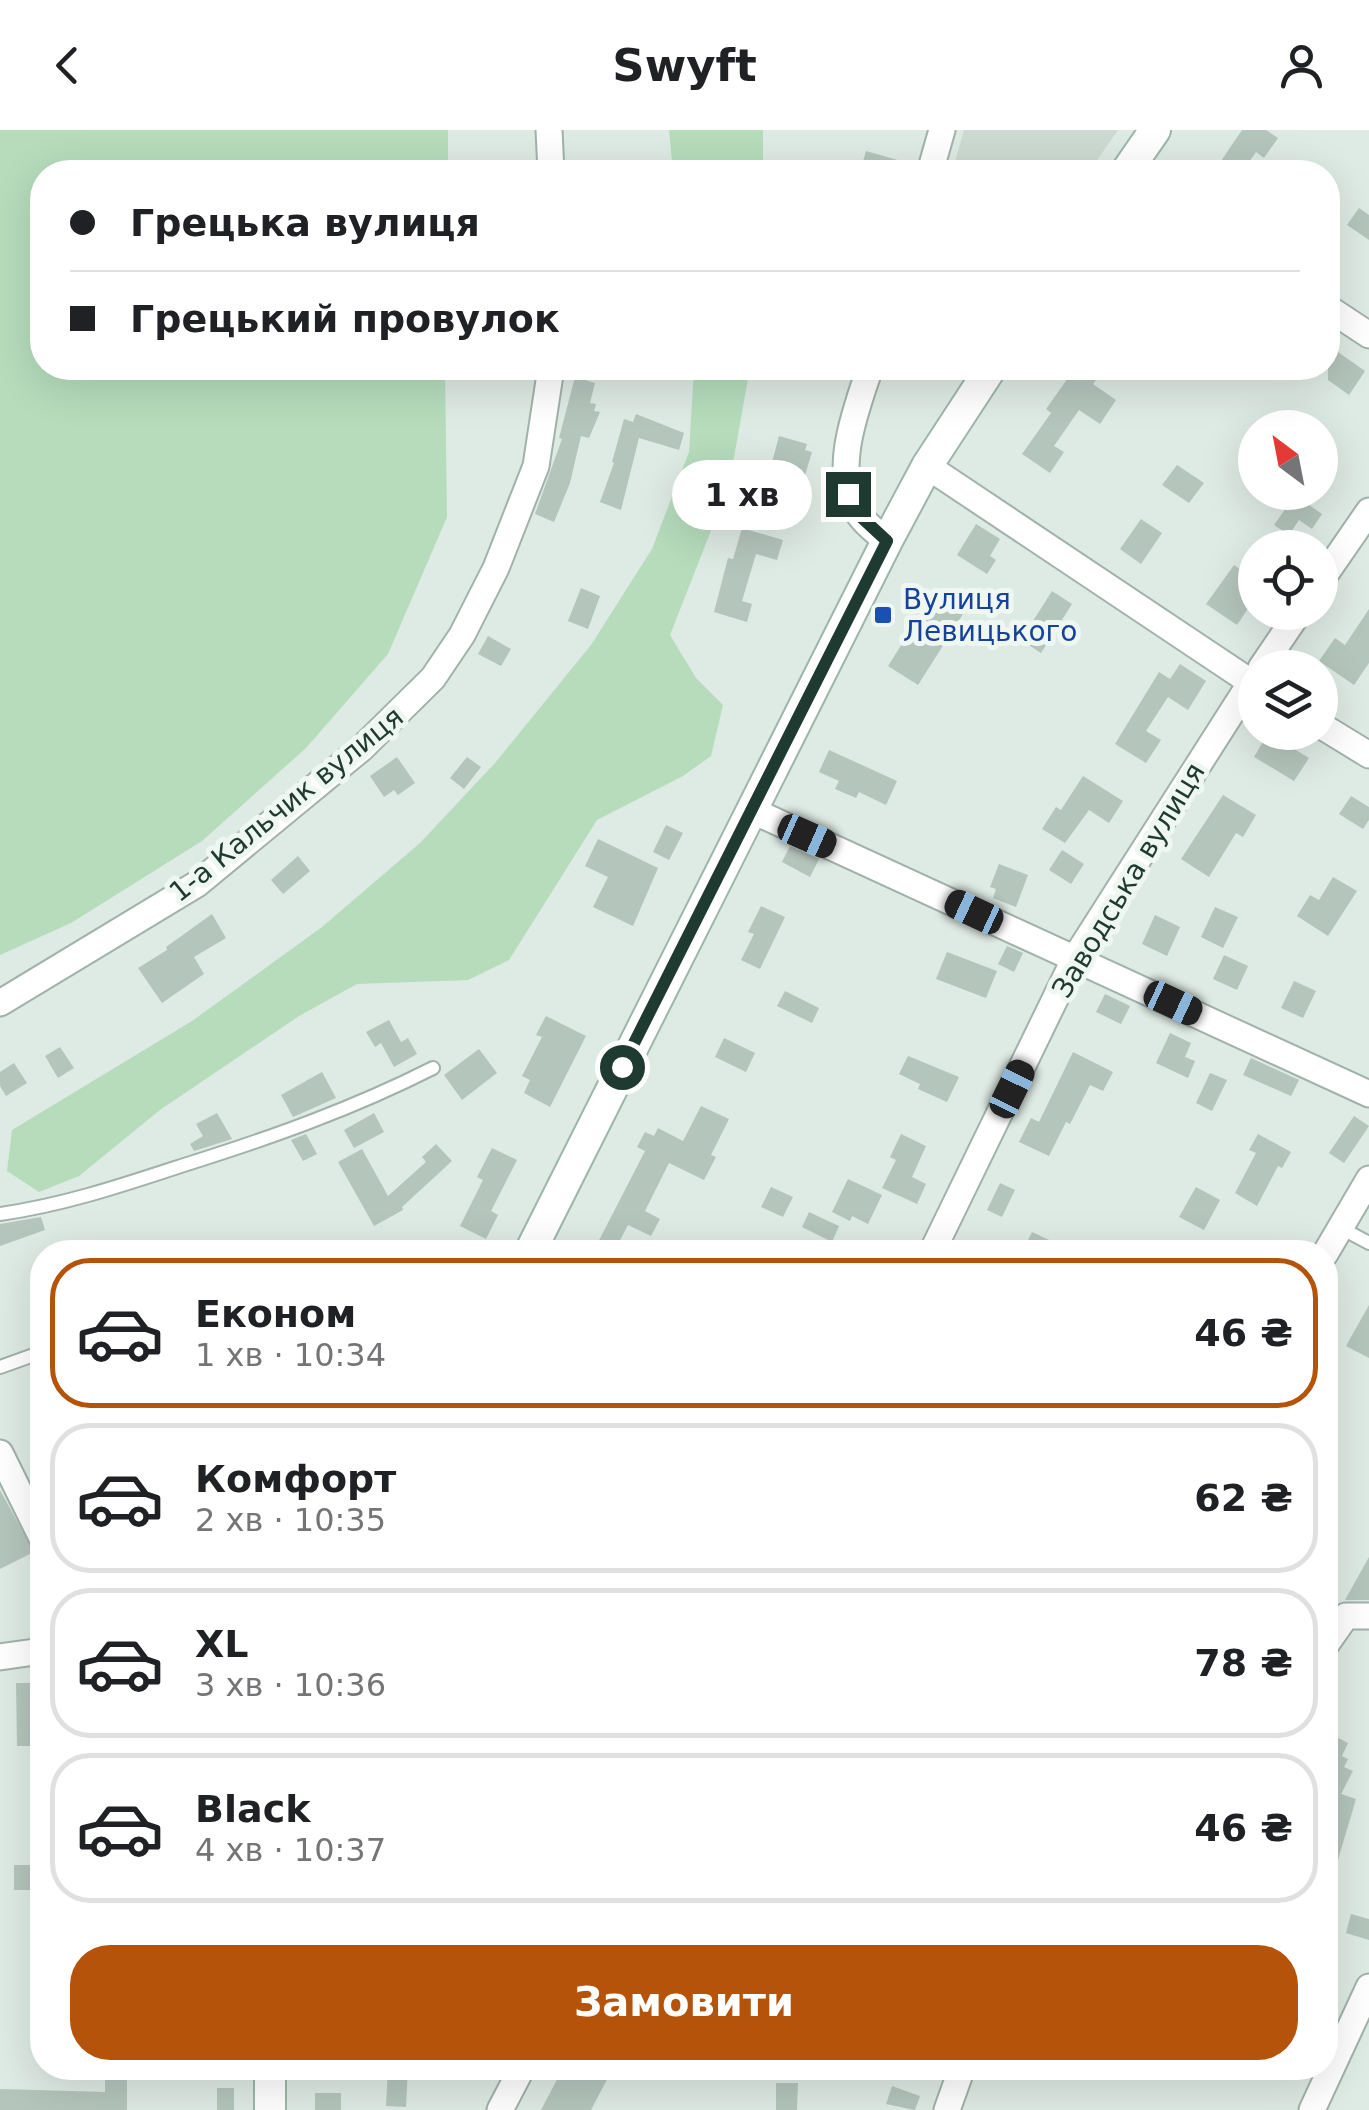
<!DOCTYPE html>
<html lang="uk">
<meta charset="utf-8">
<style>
body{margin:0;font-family:"DejaVu Sans",sans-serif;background:#f6f6f6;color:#202124;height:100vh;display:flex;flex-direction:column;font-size:38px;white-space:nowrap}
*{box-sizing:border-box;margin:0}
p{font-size:32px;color:#757577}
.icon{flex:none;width:55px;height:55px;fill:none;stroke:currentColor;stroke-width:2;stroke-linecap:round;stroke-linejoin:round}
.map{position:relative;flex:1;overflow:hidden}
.sheet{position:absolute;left:30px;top:1110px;width:1308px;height:840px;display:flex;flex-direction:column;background:#fff;border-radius:40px;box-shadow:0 10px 40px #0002}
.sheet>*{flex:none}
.guide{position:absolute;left:30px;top:30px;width:1310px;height:220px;border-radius:40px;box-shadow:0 10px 40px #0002;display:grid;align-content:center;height:220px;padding:0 40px;background:#fff}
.needle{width:65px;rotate:328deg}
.tools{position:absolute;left:1238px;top:280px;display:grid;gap:20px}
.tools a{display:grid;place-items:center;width:100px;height:100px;border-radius:50%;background:#fff;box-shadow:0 10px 40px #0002;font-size:50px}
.end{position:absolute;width:45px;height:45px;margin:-22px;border:12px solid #1f3a30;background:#fff;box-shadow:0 0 0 5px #fff}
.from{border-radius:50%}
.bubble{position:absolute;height:70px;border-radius:35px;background:#fff;box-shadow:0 10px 40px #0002;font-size:32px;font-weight:600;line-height:70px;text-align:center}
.car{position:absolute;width:30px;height:60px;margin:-30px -15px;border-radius:12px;box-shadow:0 0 8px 2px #0007;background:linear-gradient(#222 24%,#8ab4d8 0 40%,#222 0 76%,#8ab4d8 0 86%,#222 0)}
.guide b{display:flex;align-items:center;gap:35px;height:95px;font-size:38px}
.guide b+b{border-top:2px solid #e0e0e0}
.guide i{width:25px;height:25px;background:#202124}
ul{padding:18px 0 0;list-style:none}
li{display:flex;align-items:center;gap:30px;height:150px;margin:0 20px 15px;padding:0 20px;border:5px solid #e0e0e0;border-radius:40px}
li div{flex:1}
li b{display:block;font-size:38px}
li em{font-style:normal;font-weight:600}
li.current{border-color:#b45309}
li>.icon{width:90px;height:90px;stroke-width:1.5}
.primary-button{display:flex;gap:20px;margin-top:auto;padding:20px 40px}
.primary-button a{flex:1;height:115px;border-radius:40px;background:#b45309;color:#fff;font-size:40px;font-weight:600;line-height:115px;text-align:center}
header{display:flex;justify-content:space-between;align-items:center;height:130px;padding:0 40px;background:#fff;font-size:45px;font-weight:600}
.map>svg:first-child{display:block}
.built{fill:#cddad2}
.green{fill:#b6dcbc}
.building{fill:#b4c5bc}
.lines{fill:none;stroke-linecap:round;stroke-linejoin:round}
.lane-casing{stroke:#a1b2aa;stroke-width:16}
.street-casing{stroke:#a1b2aa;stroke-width:29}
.secondary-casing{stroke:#9db6aa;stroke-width:34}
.lane{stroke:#fff;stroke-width:12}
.street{stroke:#fff;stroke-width:25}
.secondary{stroke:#fff;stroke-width:30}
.route{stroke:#1f3a30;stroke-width:12}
.transit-dot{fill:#1a4fb4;stroke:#eff7f2;stroke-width:4}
.labels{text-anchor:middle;stroke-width:10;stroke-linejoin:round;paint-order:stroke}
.transit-label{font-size:28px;fill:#164399;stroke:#eff7f2;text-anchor:start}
.street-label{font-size:28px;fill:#1f3a30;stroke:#eff7f2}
</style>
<header><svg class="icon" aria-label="back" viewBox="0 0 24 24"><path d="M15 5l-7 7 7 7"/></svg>Swyft<svg class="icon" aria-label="person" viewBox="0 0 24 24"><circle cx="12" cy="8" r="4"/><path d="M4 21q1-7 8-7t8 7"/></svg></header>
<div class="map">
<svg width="1369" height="1980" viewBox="0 0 1369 1980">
<rect width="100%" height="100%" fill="#deeae4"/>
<path class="built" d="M964,0H1118L1089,42H952Z"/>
<path class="green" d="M0,0H448V42H42V238H445L447,387L388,524L306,618L202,711L71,793L0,825Z
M669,0H763V42H673Z
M694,238H750L729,355L670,505L696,548L723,575L711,626L683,646L597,690L509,830L468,850L357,854L299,886L160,980L79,1046L39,1062L7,1041L12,1000L192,891L322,797L420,713L495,633L591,515L652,419L689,322Z"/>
<path class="building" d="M1242,0H1266L1278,8L1264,28L1256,22L1242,42H1238L1221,31Z
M866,21L915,35L914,42H860Z
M1359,78L1369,85V110L1347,95Z
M1328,215L1365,241L1349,265L1328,250Z
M1075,238H1105L1093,254L1116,270L1100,294L1079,280L1054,316L1064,322L1050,343L1022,324L1051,283L1046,279Z
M575,247L595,253L590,273L596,274L594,281L600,282L589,308L581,306L570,353L554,392L535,384L562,309L559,308Z
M636,284L684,303L679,320L639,308L621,380L600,372L614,333L612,332L624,289L633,292Z
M779,306L807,314L805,320L812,322L797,372L756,361L763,338L770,340Z
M1177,335L1204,353L1189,373L1162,355Z
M1295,365L1322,384L1312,399L1299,390L1289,405L1274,395Z
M1141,389L1162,403L1141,434L1120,419Z
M976,394L1000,409L990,426L996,430L987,444L957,425Z
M742,398L783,410L777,430L756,424L742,471L752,474L747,492L714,482L728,428L733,429Z
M1234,435L1255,450V455L1243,473L1249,477L1237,495L1206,474Z
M581,458L600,466L588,499L568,491Z
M1052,461L1072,474L1041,523L1021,510Z
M933,465L963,484L918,555L888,536Z
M1369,479V533L1354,555L1319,531L1335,508L1345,515Z
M488,506L511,519L501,536L478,524Z
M1180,534L1206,551L1188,580L1168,567L1146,601L1161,610L1146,633L1115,614L1159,542L1170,549Z
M1268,603L1309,628L1294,651L1254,627Z
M829,620L897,651L886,675L859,662L856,668L835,659L839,651L819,642Z
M397,627L415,653L398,665L394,660L384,667L370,646Z
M467,627L481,637L464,659L450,648Z
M1083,646L1123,671L1109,693L1089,680L1065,713L1042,699L1056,677L1061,680Z
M1223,665L1256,685L1243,707L1236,703L1209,747L1181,729Z
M1351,666L1369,677V690L1363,699L1339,684Z
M666,695L683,703L669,730L653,722Z
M598,709L658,738L633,796L593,777L608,747L585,736Z
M790,716L819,729L810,747L782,732Z
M1062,720L1084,734L1071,754L1049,740Z
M298,726L310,741L283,764L271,750Z
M999,734L1028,745L1016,777L993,768L996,759L990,757Z
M1333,747L1357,761L1328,806L1297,786L1310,765L1319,770Z
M761,776L785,787L760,839L741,830L754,804L748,802Z
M1215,777L1238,787L1223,818L1201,807Z
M212,784L226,808L194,827L204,844L162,873L138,838L167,820L166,817Z
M1155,785L1180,797L1167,826L1142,814Z
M1007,816L1023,823L1014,842L998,834Z
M947,822L997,841L986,868L936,849Z
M1224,825L1248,836L1237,860L1213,849Z
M1294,851L1316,861L1303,888L1281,878Z
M785,861L819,878L812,893L777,876Z
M1105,864L1130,876L1121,894L1096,882Z
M546,886L586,906L550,977L524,963L530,950L522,946L542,907L536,905Z
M389,890L401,912L408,908L417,924L394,937L381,913L375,917L366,902Z
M1170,903L1191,913L1185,927L1195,931L1188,948L1156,933Z
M724,908L755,923L746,942L715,927Z
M60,917L74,938L58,948L45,926Z
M479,919L497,943L462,970L444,945Z
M1073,922L1113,942L1103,961L1090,955L1070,994L1066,992L1049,1026L1019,1012L1031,988L1039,992Z
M908,926L959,947L947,972L918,959L920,954L899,944Z
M1251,928L1299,950L1291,966L1243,945Z
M14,933L27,953L6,966L0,956V942Z
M322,942L336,968L293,987L281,965Z
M1210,943L1227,950L1212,981L1196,973Z
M701,976L729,989L711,1025L716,1027L704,1050L669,1033L645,1081L660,1089L651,1106L628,1095L614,1122H593L645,1021L637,1017L645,1002L654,1006L658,998L683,1011Z
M217,983L232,1009L194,1021L190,1014L203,1006L196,994Z
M374,983L384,1002L354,1018L344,1000Z
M1354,986L1369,996L1344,1033L1329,1023Z
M306,1004L317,1024L303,1031L291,1010Z
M901,1004L926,1016L912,1047L926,1054L917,1074L882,1058L896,1030L890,1027Z
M1258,1004L1291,1022L1282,1038L1278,1036L1257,1076L1235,1063L1256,1023L1249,1020Z
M436,1014L452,1031L402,1077L403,1080L374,1096L338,1032L362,1019L388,1066L426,1032L422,1027Z
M492,1018L517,1030L491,1081L498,1085L486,1109L460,1096L483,1050L477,1047Z
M848,1049L882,1065L868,1094L852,1086L850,1091L832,1082Z
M1000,1053L1015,1060L1002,1087L987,1080Z
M771,1057L793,1067L783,1087L761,1077Z
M1196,1057L1220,1070L1204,1100L1179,1087Z
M809,1082L839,1096L832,1112L802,1097Z
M41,1087L45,1100L0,1116V1094Z
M1032,1102L1075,1122H1022Z
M1369,1175V1228L1346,1216Z
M0,1360L34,1422L0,1439Z
M1369,1427V1470H1345Z
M16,1553H42V1616H17Z
M1325,1601L1348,1613L1342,1626L1348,1629L1344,1637L1353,1641L1341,1664L1356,1669L1330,1757L1325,1756Z
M14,1735H42V1760H14Z
M1351,1784L1369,1789V1810L1346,1803Z
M388,1938H408L406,1977L386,1976Z
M563,1938H613L591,1980H541Z
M105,1946H127V1980H0V1959L105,1962Z
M776,1953H798L797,1980H776Z
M892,1956L920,1966L915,1980L886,1974Z
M217,1958H234V1980H217Z
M315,1963H341V1980H315Z"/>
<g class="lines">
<defs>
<path id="lane" d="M0,1084C64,1075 123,1055 184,1035C270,1008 352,979 433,938
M1339,1097L1369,1113
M0,1237L42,1222"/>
<path id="street" d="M549,0L551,42
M930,42L942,0
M1328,178L1369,205
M870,238C856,279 831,343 858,383C865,394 877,403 887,411
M927,336L1255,555
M1320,452L1369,381
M1261,538L1299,482
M1320,595L1369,625
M751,680L1369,964
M0,873L197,754L362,618L433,548L462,505L496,438L536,336L551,238
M932,1122L1075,828L1255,546
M1325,1124L1369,1049
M0,1323L42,1408
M1325,1516L1346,1486H1369
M0,1527L42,1521
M500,1980L522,1938
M947,1980L962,1938
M1312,1980L1369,1857"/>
<path id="secondary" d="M1126,42L1155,0
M530,1122L887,411L927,336L991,238
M270,1980V1938"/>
</defs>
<use href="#lane" class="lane-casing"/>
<use href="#street" class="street-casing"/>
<use href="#secondary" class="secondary-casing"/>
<use href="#lane" class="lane"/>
<use href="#street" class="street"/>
<use href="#secondary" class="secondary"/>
</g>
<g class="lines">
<path class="route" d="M622,937L887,411L860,386L848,364"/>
</g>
<rect class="transit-dot" x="873" y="475" width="20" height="20" rx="5"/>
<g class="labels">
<g class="transit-label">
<text x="903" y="479">Вулиця<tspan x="903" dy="32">Левицького</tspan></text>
</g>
<g class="street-label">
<text transform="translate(286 674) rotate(-39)" y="10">1-а Кальчик вулиця</text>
<text transform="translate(1128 750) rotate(-59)" y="10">Заводська вулиця</text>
</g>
</g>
</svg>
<div class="tools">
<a><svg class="needle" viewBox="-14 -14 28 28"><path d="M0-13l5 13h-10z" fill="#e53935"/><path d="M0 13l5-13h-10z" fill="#757577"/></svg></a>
<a><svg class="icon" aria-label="locate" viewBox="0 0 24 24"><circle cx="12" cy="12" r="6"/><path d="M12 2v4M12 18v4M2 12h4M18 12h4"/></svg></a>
<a><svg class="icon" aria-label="layers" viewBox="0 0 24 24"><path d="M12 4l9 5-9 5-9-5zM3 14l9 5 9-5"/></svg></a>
</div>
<i class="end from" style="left:622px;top:937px"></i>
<i class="end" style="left:848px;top:364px"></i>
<div class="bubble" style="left:672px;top:330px;width:140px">1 хв</div>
<i class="car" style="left:807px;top:706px;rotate:114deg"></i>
<i class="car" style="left:974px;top:782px;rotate:295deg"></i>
<i class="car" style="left:1173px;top:873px;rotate:115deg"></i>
<i class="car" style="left:1012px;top:959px;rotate:26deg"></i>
<div class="guide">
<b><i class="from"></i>Грецька вулиця</b>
<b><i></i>Грецький провулок</b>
</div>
<section class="sheet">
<ul>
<li class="current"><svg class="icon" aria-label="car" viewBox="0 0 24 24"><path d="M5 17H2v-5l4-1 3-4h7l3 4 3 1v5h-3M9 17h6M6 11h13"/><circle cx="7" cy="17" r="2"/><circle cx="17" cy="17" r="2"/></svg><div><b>Економ</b><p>1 хв · 10:34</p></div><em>46 ₴</em></li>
<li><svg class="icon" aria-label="car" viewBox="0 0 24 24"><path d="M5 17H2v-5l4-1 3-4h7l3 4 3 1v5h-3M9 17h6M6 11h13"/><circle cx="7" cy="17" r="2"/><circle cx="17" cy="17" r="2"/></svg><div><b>Комфорт</b><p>2 хв · 10:35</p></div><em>62 ₴</em></li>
<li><svg class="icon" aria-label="car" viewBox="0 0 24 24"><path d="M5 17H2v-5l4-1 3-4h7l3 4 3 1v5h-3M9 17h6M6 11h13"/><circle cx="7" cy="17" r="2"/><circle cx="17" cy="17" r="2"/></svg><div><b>XL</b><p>3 хв · 10:36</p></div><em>78 ₴</em></li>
<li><svg class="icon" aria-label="car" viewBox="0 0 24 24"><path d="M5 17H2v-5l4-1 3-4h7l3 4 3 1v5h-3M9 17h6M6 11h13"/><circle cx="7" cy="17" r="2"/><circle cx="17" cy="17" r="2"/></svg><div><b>Black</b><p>4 хв · 10:37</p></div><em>46 ₴</em></li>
</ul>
<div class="primary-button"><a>Замовити</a></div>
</section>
</div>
